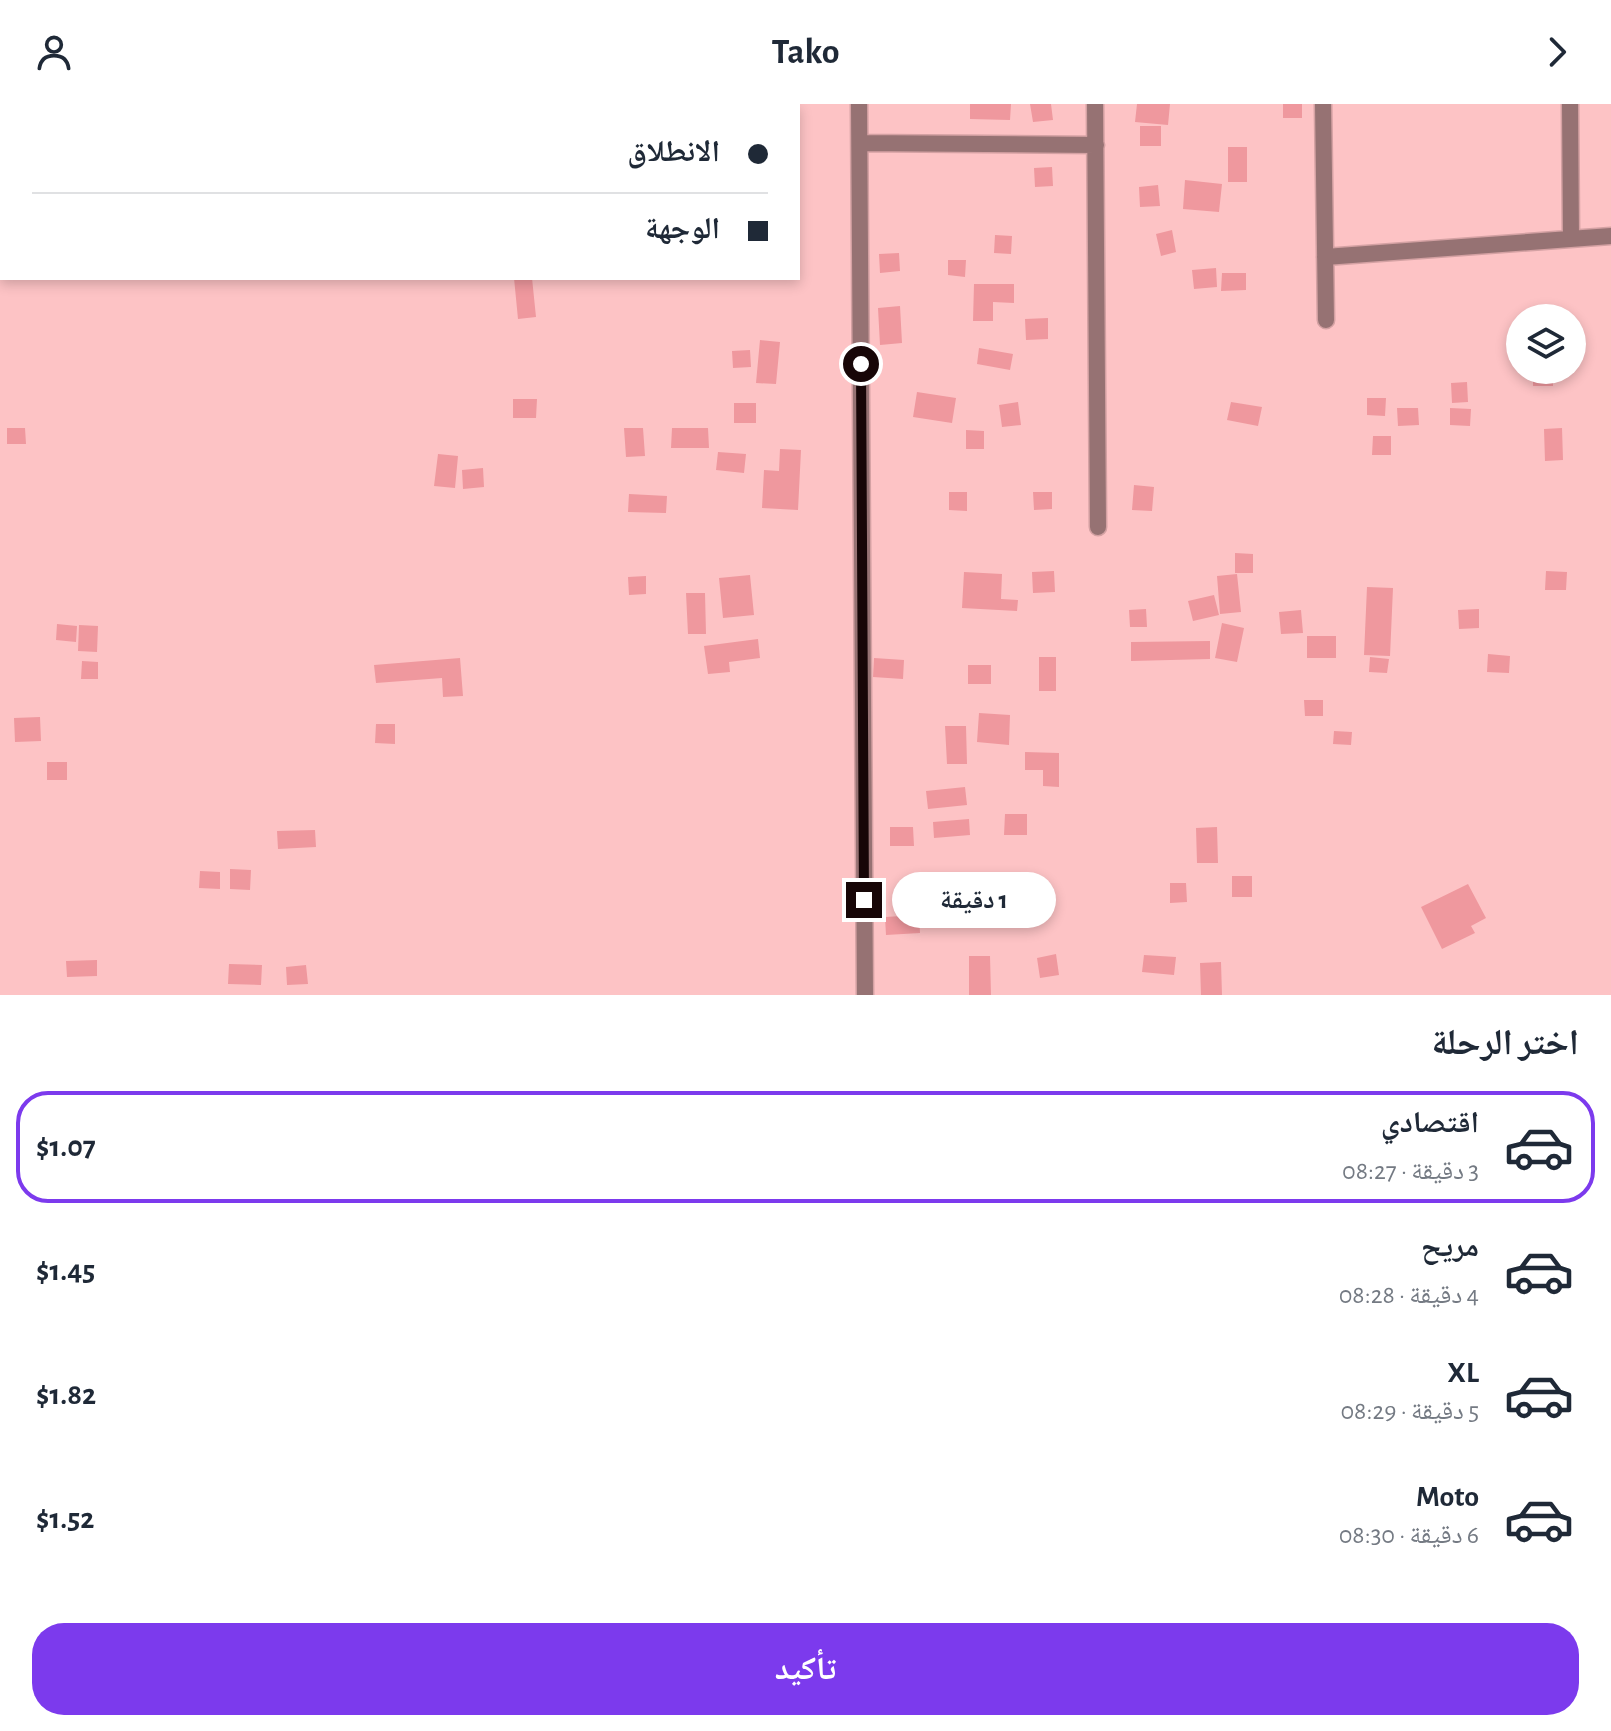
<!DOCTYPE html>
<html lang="ar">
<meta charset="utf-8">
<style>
body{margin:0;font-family:"Alegreya Sans","Noto Naskh Arabic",sans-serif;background:#f6f6f7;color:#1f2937;direction:rtl;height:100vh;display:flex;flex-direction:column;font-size:30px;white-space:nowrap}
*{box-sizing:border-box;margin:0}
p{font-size:26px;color:#747a83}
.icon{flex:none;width:44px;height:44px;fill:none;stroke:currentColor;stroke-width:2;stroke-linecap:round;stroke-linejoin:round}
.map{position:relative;height:891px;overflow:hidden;direction:ltr}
.details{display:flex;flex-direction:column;background:#fff;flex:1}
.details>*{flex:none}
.banner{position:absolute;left:0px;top:0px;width:800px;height:176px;box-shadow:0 4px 12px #0003;direction:rtl;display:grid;align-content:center;height:176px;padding:0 32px;background:#fff}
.tools{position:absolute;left:1506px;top:200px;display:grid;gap:16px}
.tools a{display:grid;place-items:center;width:80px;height:80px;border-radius:50%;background:#fff;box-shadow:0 4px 12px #0003;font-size:40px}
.end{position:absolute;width:36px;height:36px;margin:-18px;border:10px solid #170607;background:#fff;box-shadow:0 0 0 4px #fff}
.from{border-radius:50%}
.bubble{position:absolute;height:56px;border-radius:28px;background:#fff;box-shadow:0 4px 12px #0003;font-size:26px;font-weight:700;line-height:56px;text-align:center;direction:rtl}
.banner b{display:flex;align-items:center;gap:28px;height:76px;font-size:30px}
.banner b+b{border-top:2px solid #e0e1e3}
.banner i{width:20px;height:20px;background:#1f2937}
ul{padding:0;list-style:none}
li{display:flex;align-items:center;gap:24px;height:112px;margin:0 16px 12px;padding:0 16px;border:4px solid transparent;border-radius:32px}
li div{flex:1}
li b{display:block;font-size:30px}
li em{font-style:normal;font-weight:700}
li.selected{border-color:#7c3aed}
li>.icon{width:72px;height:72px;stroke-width:1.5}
h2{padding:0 32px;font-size:36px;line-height:96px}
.button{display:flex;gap:16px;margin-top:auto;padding:16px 32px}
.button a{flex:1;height:92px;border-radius:32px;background:#7c3aed;color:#fff;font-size:32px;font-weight:700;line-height:92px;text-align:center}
header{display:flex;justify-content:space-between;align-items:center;height:104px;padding:0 32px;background:#fff;font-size:36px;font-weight:700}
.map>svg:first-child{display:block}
.building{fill:#ef989e}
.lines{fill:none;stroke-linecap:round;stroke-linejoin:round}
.minor-casing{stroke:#d4a1a3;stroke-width:19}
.minor{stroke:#967273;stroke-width:16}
.route{stroke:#170607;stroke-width:10}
</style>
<header><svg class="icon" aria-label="forward" viewBox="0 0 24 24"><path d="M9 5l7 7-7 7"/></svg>Tako<svg class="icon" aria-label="person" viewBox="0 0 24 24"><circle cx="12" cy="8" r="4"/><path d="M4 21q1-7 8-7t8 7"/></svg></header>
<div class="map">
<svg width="1611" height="891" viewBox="0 0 1611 891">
<rect width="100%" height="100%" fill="#fdc3c5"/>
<path class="building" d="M970,0H1011L1010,16L970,15Z
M1030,0H1051L1053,16L1033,18Z
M1137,0H1170L1168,21L1135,18Z
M1283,0H1302V14H1283Z
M1140,22H1161V42H1140Z
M1228,43H1247V78H1228Z
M1052,63L1053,82L1035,83L1034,64Z
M1185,76L1222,80L1219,108L1183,105Z
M1158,81L1160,102L1140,103L1139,83Z
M1172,126L1176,148L1161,152L1156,130Z
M995,131L1012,132L1011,150L994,149Z
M899,149L900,167L880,169L879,150Z
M948,156H966L965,173L948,171Z
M1216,164L1217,183L1194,185L1192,166Z
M1222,169H1246V186L1221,187Z
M514,174H532L536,213L518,215Z
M974,180H1014V199L993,198V217H973Z
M900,202L902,239L880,241L878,204Z
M1048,214V235L1026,236L1025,215Z
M760,236L780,238L776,280L756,279Z
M979,244L1013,250L1010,266L977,260Z
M750,246L751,263L733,264L732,247Z
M1533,266H1553V282H1533Z
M1467,278L1468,298L1452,299L1451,279Z
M917,288L956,294L952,319L913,313Z
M1367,294H1386L1385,312L1367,311Z
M513,295H537L536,314H513Z
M1018,298L1021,321L1002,323L999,301Z
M1231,298L1262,303L1258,322L1227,316Z
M734,299H756V319H734Z
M1397,304H1418L1419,321L1398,322Z
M1450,304L1471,305L1470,322L1450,321Z
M7,324H25L26,340H7Z
M624,324H643L645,352L626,353Z
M672,324H708L709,344H671Z
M1562,324L1563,356L1545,357L1544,325Z
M966,326L984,327V345H966Z
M1373,332H1391V351H1372Z
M780,345L801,346L798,406L762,404L764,366L779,367Z
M718,348L746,350L744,369L716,366Z
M438,350L458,352L455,384L434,382Z
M483,364L484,383L463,385L462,366Z
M1134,381L1154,383L1152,407L1132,406Z
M949,388H967V407L949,406Z
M1033,388H1052V405L1034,406Z
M629,390L667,392L666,409L628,408Z
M1235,449L1253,450V469H1235Z
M1054,467L1055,488L1033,489L1032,468Z
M1546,467L1567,468L1566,486H1545Z
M964,468L1002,470L1001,495L1018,496L1017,507L962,504Z
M1237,470L1241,508L1220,510L1217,472Z
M750,471L754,511L723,514L719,474Z
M646,472V490L629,491L628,473Z
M1367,483L1393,484L1390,552L1364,551Z
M686,489H705L706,530H688Z
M1214,491L1219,511L1193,517L1188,497Z
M1146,505L1147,523H1130L1129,506Z
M1479,505V524L1459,525L1458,506Z
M1301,506L1303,529L1281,530L1279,508Z
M1222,519L1244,524L1237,558L1215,554Z
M57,520L77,522L76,538L56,536Z
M79,521L98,522L97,548L78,547Z
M1307,532H1336V554H1307Z
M758,535L760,554L729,558L730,568L708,570L704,542Z
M1210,537V555L1131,557V538Z
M1488,550L1510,552L1509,569L1487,568Z
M1039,553H1056V587H1039Z
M1370,553L1389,555L1387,569L1369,568Z
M460,554L463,592L443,593L442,574L376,579L374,561Z
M874,554L904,556L903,575L873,573Z
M82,557L98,558V575H81Z
M968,561H991V580H968Z
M1304,596H1323V612H1305Z
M979,609L1010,611L1009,641L977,638Z
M40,613L41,637L15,638L14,614Z
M376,620H395V640L375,639Z
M945,622H966L967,660H947Z
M1334,627L1352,628L1351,641L1333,640Z
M1025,648L1059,649V683L1043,682V666H1025Z
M47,658H67V676H47Z
M965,683L967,701L928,705L926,687Z
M1005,710H1027V731H1004Z
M969,715L970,731L934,734L933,718Z
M890,723H913L914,742H890Z
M1217,723L1218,759H1197L1196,724Z
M315,726L316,743L278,745L277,727Z
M230,765L251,766L250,786L230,785Z
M200,767L220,768V785L199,784Z
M1232,772H1252V793H1232Z
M1170,779H1186L1187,798L1170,799Z
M1468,780L1486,814L1471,822L1475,829L1442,845L1421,803Z
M982,789L985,816L956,819L953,792Z
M919,811L920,829L886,831L885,813Z
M1056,850L1059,871L1040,874L1037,854Z
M1144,851L1176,853L1174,871L1142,868Z
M969,852H990L991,891H969Z
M97,856V872L67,873L66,857Z
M1221,858L1222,891H1201L1200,859Z
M229,860L262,861L261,881L228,880Z
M306,861L308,880L287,881L286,863Z"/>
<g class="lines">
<defs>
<path id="minor" d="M859,0L865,891
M1095,0L1098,423
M1323,0L1326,216
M1570,0L1571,135
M860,39L1096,41
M1325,153L1611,132"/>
</defs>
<use href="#minor" class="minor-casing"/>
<use href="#minor" class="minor"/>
</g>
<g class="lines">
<path class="route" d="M861,260L864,796"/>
</g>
</svg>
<div class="tools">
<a><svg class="icon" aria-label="layers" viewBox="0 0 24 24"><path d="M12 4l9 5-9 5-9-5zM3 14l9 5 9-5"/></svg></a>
</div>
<i class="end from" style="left:861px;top:260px"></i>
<i class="end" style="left:864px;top:796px"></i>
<div class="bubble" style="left:892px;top:768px;width:164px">1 دقيقة</div>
<div class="banner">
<b><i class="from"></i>الانطلاق</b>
<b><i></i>الوجهة</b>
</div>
</div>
<section class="details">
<h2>اختر الرحلة</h2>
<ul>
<li class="selected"><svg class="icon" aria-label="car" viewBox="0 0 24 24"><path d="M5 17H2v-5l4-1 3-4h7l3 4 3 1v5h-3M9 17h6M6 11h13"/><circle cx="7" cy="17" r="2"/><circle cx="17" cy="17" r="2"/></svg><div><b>اقتصادي</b><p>3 دقيقة · 08:27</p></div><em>$1.07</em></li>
<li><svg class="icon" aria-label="car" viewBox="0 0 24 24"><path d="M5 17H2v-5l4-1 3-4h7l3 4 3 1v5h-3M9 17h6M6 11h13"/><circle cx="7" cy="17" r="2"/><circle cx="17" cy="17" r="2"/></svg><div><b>مريح</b><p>4 دقيقة · 08:28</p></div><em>$1.45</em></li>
<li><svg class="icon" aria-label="car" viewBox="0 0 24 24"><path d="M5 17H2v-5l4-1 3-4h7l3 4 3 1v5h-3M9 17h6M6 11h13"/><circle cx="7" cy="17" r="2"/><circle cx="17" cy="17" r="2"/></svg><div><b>XL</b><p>5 دقيقة · 08:29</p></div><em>$1.82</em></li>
<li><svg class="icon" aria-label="car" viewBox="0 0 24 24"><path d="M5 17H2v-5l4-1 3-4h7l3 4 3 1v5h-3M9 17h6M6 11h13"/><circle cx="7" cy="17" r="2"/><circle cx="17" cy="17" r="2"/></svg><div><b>Moto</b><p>6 دقيقة · 08:30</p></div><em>$1.52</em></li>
</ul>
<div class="button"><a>تأكيد</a></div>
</section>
